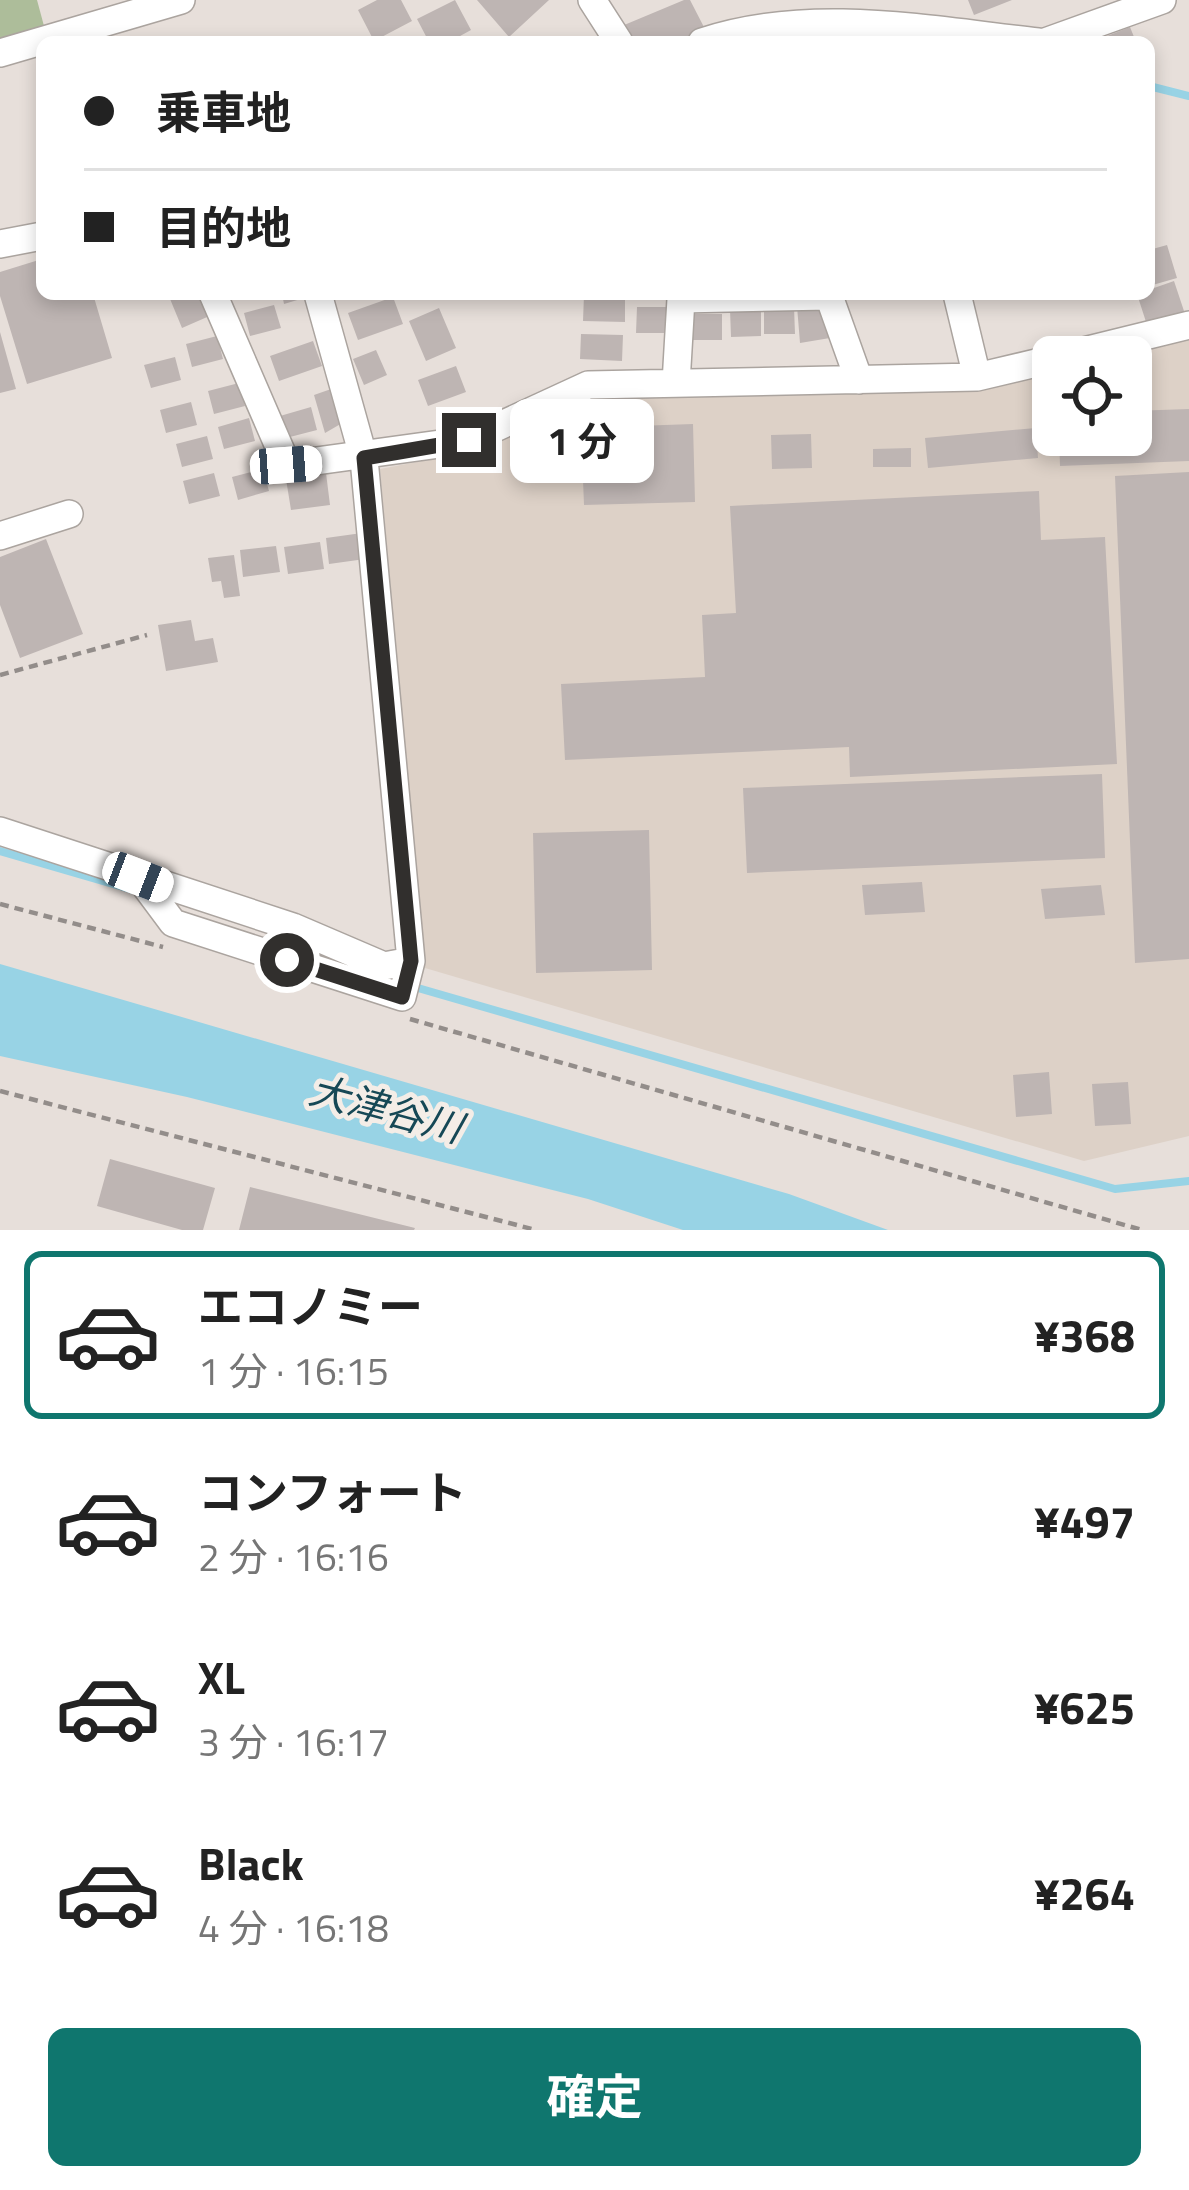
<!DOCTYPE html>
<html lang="ja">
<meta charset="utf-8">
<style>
body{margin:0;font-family:"Titillium Web","Noto Sans JP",sans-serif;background:#f6f6f6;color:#222;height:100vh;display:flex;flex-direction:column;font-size:45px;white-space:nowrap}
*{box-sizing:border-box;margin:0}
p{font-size:39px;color:#767676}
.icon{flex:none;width:66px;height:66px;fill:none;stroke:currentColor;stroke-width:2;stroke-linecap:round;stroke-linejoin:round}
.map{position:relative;height:1230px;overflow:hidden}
.side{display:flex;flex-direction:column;background:#fff;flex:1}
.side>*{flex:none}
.hud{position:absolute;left:36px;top:36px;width:1119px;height:264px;border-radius:18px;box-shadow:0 6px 18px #0003;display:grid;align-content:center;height:264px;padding:0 48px;background:#fff}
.fabs{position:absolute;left:1032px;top:336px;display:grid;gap:24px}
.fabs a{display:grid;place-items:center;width:120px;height:120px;border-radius:18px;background:#fff;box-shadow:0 6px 18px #0003;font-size:60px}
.end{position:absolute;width:54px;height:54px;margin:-27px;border:15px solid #312f2d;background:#fff;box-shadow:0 0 0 6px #fff}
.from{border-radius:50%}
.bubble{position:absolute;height:84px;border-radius:18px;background:#fff;box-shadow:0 6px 18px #0003;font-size:39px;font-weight:700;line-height:84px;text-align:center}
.car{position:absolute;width:36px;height:72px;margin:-36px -18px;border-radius:15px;box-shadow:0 0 9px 3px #0007;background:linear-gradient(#fff 24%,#345 0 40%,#fff 0 76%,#345 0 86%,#fff 0)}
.hud b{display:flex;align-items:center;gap:42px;height:114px;font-size:45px}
.hud b+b{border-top:3px solid #e0e0e0}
.hud i{width:30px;height:30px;background:#222}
ul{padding:21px 0 0;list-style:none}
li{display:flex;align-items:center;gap:36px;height:168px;margin:0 24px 18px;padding:0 24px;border:6px solid transparent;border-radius:18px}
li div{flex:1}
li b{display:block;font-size:45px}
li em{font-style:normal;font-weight:700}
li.current{border-color:#0f766e}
li>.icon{width:108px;height:108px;stroke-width:1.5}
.primary-button{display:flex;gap:24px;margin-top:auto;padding:24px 48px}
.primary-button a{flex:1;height:138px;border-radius:18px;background:#0f766e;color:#fff;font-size:48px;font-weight:700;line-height:138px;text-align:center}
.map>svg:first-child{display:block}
.built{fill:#ddd1c7}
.green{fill:#adbd9a}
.water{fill:#98d3e5}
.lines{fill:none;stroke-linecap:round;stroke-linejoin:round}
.stream{stroke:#98d3e5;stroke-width:8}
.building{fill:#beb5b3}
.minor-casing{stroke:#aba49f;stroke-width:30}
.path{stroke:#938d8a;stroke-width:4.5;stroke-dasharray:9 6;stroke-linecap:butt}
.minor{stroke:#fff;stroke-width:27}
.route{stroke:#312f2d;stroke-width:15}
.labels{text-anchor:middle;stroke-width:10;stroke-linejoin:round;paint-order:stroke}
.water-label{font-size:39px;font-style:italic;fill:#164856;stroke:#f4ede7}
</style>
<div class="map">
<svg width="1189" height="1230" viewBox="0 0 1189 1230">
<rect width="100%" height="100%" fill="#e7dfda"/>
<path class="built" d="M1189,332V1136L1084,1161L425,968L380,469L470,452L591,392L1053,364V435H1131V357H1082Z"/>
<path class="green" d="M0,0H37L44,26L0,38Z"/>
<path class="water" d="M0,964L789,1194L888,1230H683L588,1199L187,1097L0,1056Z"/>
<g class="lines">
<path class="stream" d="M816,36L875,42
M1149,86L1189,96
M0,851L137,891
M411,986L1115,1189L1189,1181"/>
</g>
<path class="building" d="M377,0H401L412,21L374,41L358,10Z
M455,0L471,30L449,42H429L417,19Z
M477,0H549L509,37Z
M684,0H690L706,31L684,41L682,36L671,42H625L617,28Z
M968,0H1012L974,15Z
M1130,27L1136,42H1092Z
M1167,245L1177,278L1149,286V250Z
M42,259V294H93L112,358L27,384L0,296V272Z
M1174,281L1185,314L1147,325L1137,294Z
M168,294H206L214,314L182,328Z
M282,294H314V295L284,304Z
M584,295L625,296V322L583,321Z
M393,297L403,324L358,340L348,313Z
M274,305L281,328L250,336L244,313Z
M828,305L830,338L800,343L797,306Z
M637,307H671V333H636Z
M764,307H794L795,334H764Z
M439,308L456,348L426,361L409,321Z
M730,309H761V336L731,337Z
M687,314H722V340H687Z
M0,332L16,389L0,393Z
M581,334L623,335L622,361L580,359Z
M217,336L223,359L192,367L186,344Z
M313,341L322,366L279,381L270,356Z
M376,350L387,375L364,385L353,359Z
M175,357L181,380L151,388L144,365Z
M456,366L466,392L428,406L418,380Z
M239,383L245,406L214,414L208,391Z
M334,388L344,422L325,433L314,395Z
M191,402L197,425L166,433L160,410Z
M311,407L317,430L286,438L280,416Z
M1189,409V461L1060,466L1059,435H1131V411Z
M249,418L255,441L224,449L218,427Z
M693,424L695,502L584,505L581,428Z
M1036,428L1038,458L928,468L925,438Z
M811,434L812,468L772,469L771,435Z
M207,436L213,459L182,467L176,444Z
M911,448V467H873V449Z
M263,469L269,491L238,500L232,477Z
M1189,472V959L1135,963L1115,476Z
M214,473L220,496L189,504L183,481Z
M326,473L330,505L291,510L286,479Z
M1039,491L1041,540L1105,537L1117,764L850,777L849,747L565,760L561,684L705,677L702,615L736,613L730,506Z
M362,533L365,559L329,564L326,538Z
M46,539L83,634L20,658L0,605V557Z
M320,542L324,569L288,574L284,547Z
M276,546L280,572L243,577L240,550Z
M234,555L240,596L224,598L221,581L212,582L208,558Z
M191,620L195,641L213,638L218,662L166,671L158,625Z
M1102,774L1105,858L747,873L743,788Z
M649,830L652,970L536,973L533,833Z
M922,882L925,912L865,915L862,885Z
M1101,885L1105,915L1045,919L1041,889Z
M1049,1072L1052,1114L1016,1117L1013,1075Z
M1128,1082L1131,1124L1095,1126L1092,1084Z
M110,1159L215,1188L203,1230H182L97,1206Z
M250,1187L415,1228L414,1230H239Z"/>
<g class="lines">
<defs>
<path id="minor" d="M592,0L619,42
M702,42C809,6 929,30 1038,42
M1045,42L1162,0
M0,53L181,0
M0,244L42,236
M213,294L287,465L469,440L588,385L977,377L1053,359
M957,294L977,377
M1059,357L1189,325
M676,383L681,299L829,296L859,380
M0,536L69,514
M0,831L138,876L173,923L402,997L411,961L364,459L318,294
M138,876L293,927L384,966L411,961"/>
</defs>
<use href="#minor" class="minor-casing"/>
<path class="path" d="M0,675L147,635
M0,904L163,947
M410,1019L1142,1230
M0,1091L536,1230"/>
<use href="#minor" class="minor"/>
</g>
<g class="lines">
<path class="route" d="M287,960L402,997L411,961L364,458L469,440"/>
</g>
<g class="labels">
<g class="water-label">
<text transform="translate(386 1109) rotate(15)" y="14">大津谷川</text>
</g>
</g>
</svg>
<div class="fabs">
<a><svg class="icon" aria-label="locate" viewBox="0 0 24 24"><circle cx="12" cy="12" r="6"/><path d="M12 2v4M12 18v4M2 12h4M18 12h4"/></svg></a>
</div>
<i class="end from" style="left:287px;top:960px"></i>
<i class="end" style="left:469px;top:440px"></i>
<div class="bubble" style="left:510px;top:399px;width:144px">1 分</div>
<i class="car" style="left:286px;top:465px;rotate:86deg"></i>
<i class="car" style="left:138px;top:877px;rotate:111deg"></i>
<div class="hud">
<b><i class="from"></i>乗車地</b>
<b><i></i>目的地</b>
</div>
</div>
<section class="side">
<ul>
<li class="current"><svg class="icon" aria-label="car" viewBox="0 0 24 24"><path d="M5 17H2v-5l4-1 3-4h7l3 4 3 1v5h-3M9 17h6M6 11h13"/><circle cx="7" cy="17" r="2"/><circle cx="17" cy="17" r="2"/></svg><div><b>エコノミー</b><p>1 分 · 16:15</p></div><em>¥368</em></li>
<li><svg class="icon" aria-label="car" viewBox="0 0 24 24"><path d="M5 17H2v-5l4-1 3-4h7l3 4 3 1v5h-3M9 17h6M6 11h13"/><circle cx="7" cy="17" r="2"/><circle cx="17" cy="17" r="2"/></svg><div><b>コンフォート</b><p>2 分 · 16:16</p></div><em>¥497</em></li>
<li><svg class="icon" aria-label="car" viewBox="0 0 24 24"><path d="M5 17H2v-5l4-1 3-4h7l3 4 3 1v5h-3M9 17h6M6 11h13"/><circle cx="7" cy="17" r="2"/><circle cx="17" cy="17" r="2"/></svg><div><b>XL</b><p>3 分 · 16:17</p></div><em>¥625</em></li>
<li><svg class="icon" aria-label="car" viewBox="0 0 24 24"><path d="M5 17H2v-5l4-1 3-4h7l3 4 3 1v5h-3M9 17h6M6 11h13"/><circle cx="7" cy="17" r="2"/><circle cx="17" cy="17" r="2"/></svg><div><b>Black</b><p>4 分 · 16:18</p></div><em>¥264</em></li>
</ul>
<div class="primary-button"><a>確定</a></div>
</section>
